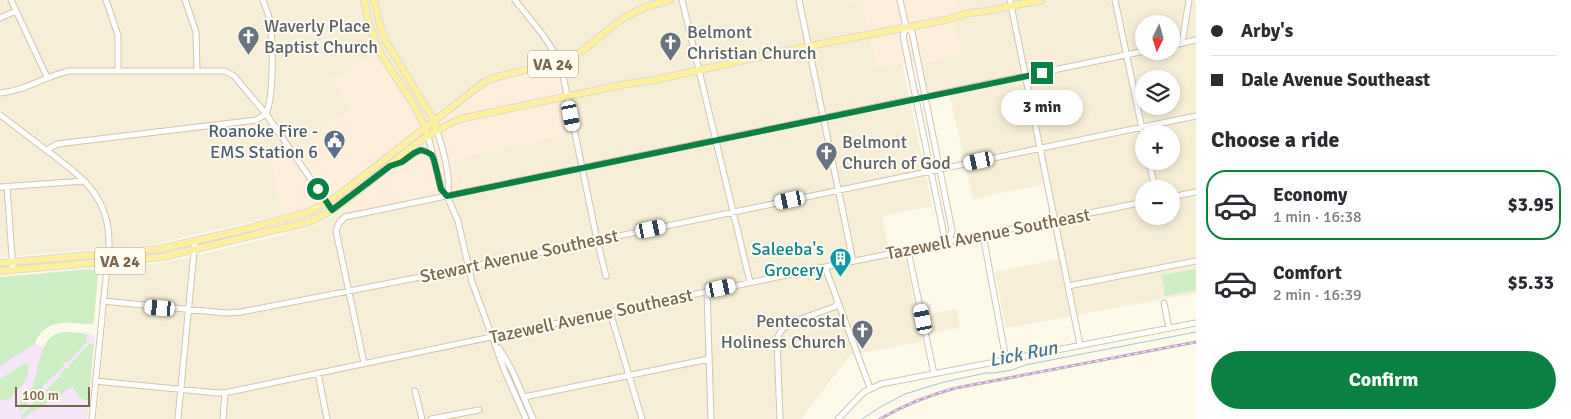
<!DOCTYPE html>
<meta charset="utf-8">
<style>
body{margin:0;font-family:Signika,sans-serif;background:#f2f2f3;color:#2b2b33;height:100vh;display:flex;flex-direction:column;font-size:19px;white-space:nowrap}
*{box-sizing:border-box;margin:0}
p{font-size:16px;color:#7c7c81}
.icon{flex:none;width:28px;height:28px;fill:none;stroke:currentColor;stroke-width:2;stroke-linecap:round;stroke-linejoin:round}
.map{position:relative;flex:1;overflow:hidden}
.details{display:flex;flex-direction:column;background:#fff;width:375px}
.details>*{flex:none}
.top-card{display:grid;align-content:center;height:110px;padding:0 15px;background:#fff}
.needle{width:32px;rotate:185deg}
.fabs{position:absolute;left:1135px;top:15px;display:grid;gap:10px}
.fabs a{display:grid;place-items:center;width:45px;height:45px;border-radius:50%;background:#fff;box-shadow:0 2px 8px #0003;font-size:25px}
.scale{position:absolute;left:15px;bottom:12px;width:75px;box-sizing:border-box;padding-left:5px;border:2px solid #7a664a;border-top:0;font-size:14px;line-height:18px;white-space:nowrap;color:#7a664a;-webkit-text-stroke:4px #fffcf0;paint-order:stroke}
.end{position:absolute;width:22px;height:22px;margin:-11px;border:6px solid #0b8043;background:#fff;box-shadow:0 0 0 2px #fff}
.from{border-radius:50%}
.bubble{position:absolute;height:35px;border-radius:18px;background:#fff;box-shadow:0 2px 8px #0003;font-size:16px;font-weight:800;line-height:35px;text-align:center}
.car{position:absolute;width:15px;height:30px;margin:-15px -8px;border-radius:6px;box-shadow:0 0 4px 1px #0007;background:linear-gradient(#fff 24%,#345 0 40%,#fff 0 76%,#345 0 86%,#fff 0)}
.top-card b{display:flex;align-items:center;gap:18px;height:48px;font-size:19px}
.top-card b+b{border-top:1px solid #e1e1e2}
.top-card i{width:12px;height:12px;background:#2b2b33}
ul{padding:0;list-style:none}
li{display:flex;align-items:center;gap:15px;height:70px;margin:0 10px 8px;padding:0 5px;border:2px solid transparent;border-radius:20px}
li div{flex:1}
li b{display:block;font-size:19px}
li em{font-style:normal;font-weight:800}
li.on{border-color:#0b8043}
li>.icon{width:45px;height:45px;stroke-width:1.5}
h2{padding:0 15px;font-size:22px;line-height:60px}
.cta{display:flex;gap:10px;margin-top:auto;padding:10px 15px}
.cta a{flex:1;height:58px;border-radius:30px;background:#0b8043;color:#fff;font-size:20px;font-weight:800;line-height:58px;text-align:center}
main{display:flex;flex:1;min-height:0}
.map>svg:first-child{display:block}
.residential{fill:#f6eed6;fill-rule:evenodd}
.commercial{fill:#feeedc}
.education{fill:#f7e5fa}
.green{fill:#cdedc5}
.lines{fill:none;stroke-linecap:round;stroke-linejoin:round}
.stream{stroke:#a1c5db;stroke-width:1}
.minor-casing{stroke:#d1c5ad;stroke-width:7}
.major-casing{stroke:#dfdad4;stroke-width:8}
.minor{stroke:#fff;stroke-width:5}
.major{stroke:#fef09f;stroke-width:6}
.rail-casing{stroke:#c0a5c9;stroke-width:3}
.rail{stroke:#fffcf0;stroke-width:1;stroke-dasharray:4;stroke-linecap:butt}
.route{stroke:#0b8043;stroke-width:6}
.labels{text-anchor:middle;stroke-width:4;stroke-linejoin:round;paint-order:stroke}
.shield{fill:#fffcf0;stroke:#a2937c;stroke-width:1}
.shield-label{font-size:16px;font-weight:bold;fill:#7a664a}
.worship-label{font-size:18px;fill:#5b616d;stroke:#fffcf0;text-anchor:start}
.service-label{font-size:18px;fill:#4e5e75;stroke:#fffcf0;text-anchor:end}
.street-label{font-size:18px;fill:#7a664a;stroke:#fffcf0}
.culture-label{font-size:18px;fill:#0d838f;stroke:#fffcf0;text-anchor:end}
.water-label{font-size:19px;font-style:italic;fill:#457795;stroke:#fffcf0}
</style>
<main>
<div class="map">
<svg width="1196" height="419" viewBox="0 0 1196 419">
<rect width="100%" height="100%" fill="#fdfae9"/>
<path class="residential" d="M0,0H853L854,2L861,0L877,68L902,63L932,206L882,216L891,260L905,257L917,316L957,309L960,328L921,335L922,342L850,355L801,419H96L111,268L151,264L182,259L304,230L327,220L338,213L459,189L453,160L558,68L507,78L494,84L420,124L404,100L351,109L298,151L289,157L271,159L281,215L150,245L0,257Z
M956,0H1196V293L1006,328L995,272L1058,259L1044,184L973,199L948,88L927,92L921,63L960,55L954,22L960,21ZM1144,24H1171V51H1144ZM1144,79H1171V106H1144ZM1144,134H1171V161H1144ZM1144,189H1171V216H1144Z"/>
<path class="commercial" d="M853,0H956L960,21L954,23L960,56L921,63L920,60L877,69L861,1L854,2Z
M375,53L420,124L467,88L474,96L494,84L507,78L558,68L571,134L453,160L459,189L338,213L317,225L285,235L271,159L289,157L298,151L350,110L332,78Z"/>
<path class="education" d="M69,332L91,334L95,337L87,419H0V366L35,344L45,347L50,338L60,333Z"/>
<path class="green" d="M90,269L95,271L98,275L94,320L93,324C86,325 80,323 73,323C56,321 40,327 35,344L0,366V277Z
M1196,269V290L1165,296L1162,275Z
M69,332L87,334V342L68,362L64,363L63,367L42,387L43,388L39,389L38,393L19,413L20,402L32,387L38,369L37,368C43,350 45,331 69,332Z
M89,344H94L88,401L80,398L72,387L22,419L21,416L40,395L44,394L45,390L48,392L46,390L60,376L66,381L60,374L65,369L69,368L70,364Z
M25,363L28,364C31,377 18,393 8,400H3L0,399V379Z"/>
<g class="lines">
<path class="stream" d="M862,419L882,406L905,394L944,382L986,373H994L1012,370L1025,365L1196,332"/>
<defs>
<path id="minor" d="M11,0L47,77
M106,0L118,35V71
M185,0L196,32L197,70
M263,0C265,7 269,14 270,22C273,42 274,96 266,114
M515,0L543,35L560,61L597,240L606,276
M682,0L750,282
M799,0L853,261
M900,0L906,27L903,36L944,235L949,241L952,230L912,32L906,27
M1010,0L1080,345
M1115,0L1144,138
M0,18L16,11
M1182,43L1189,0
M1171,46L1196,40
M0,93C25,91 45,76 69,71H225L234,76L266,114L332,210
M0,115C18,128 35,142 53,155C87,181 110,200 109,246L92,419
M437,131C443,149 452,178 447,196
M428,136L441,189L447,196L458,221L472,282L505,372L526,419
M47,150L57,144L248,121L256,120L266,114
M1149,161L1155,189
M0,187L85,181
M7,187L13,270
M1171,197L1196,192
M983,235L1006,359
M908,250L934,374
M825,267L870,388
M1068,286L1196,261
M707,291L711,419
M103,301L226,313L241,312L426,276L1196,116
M1164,303L1169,328
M610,312L642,419
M499,348L512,370L533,419
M364,363L336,231L339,223L345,217L1145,51
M318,373L327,419
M95,381L218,393L229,392L825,267L1144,202
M415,391L422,419
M524,397L709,359
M178,419L195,241
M223,419L225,393
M431,419L479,410
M780,419L777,342C778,332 784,327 792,322L834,307L838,304
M838,419L864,392L881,384L1196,323"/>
<path id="major" d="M364,0C367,18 372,36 380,52C396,80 418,105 428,136
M374,0L380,25L385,40L432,117L437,131
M394,165C408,161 423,138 434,160
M0,263L159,249L238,231L309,212L339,195L484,82C513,69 544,70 572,57C591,47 604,31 621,20C636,9 653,4 670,0
M0,271L163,257L308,222C366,198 404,139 464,118L626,84L655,80L809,46L945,20L969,13L987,11L1041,0"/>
</defs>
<use href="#minor" class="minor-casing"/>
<use href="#major" class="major-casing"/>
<use href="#minor" class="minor"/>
<use href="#major" class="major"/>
<defs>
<path id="rail" d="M880,419C904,405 929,395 956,388L1196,342"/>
</defs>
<use href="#rail" class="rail-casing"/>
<use href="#rail" class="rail"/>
</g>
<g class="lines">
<path class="route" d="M318,189L332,210L390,166L402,162L414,153L421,150L427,152L432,155L434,160L441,189L447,196L1042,73"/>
</g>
<defs>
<symbol id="church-pin" viewBox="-11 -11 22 30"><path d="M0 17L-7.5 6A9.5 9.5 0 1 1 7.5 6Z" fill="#6b7280" stroke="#fffcf0"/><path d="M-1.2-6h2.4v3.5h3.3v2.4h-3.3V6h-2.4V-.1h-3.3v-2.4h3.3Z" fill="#fff"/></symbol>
<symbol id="civic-pin" viewBox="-11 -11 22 30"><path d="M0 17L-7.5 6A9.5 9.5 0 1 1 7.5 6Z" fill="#5c6f8a" stroke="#fffcf0"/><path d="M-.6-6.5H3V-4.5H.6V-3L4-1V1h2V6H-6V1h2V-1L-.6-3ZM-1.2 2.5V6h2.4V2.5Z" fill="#fff"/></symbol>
<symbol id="building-pin" viewBox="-11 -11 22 30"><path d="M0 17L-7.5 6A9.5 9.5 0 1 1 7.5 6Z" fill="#0f9aa8" stroke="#fffcf0"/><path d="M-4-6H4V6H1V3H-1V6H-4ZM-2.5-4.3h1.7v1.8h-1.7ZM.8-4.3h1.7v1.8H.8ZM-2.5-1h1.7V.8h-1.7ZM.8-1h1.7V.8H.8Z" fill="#fff"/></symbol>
</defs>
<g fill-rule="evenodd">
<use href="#church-pin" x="236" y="24" width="25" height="34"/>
<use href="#church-pin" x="658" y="30" width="25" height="34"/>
<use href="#civic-pin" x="322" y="128" width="25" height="34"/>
<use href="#church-pin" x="814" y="140" width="25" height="34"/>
<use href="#building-pin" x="828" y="246" width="25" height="34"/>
<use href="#church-pin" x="850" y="318" width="25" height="34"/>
</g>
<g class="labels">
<g class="shield">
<rect x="528" y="50.5" width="50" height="27" rx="4"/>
<rect x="95" y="247.5" width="50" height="27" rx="4"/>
</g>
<g class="shield-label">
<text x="553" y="70">VA 24</text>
<text x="120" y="267">VA 24</text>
</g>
<g class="worship-label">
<text x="264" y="32">Waverly Place<tspan x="264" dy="21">Baptist Church</tspan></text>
<text x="687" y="38">Belmont<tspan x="687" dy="21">Christian Church</tspan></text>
<text x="842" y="148">Belmont<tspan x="842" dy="21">Church of God</tspan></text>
<text x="846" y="327" text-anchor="end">Pentecostal<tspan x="846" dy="21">Holiness Church</tspan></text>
</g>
<g class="service-label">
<text x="318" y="137">Roanoke Fire -<tspan x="318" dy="21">EMS Station 6</tspan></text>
</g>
<g class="street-label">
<text transform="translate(988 234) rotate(-11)" y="6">Tazewell Avenue Southeast</text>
<text transform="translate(519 256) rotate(-12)" y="6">Stewart Avenue Southeast</text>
<text transform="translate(591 316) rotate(-12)" y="6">Tazewell Avenue Southeast</text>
</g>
<g class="culture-label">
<text x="824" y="255">Saleeba's<tspan x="824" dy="21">Grocery</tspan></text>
</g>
<g class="water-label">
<text transform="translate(1023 353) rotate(-11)" y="7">Lick Run</text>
</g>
</g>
</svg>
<div class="fabs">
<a><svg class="needle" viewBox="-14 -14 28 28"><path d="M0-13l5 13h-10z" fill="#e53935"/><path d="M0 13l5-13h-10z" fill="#7c7c81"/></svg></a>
<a><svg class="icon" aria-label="layers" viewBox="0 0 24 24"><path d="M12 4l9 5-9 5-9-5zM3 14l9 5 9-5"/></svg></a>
<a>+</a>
<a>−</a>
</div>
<div class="scale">100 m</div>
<i class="end from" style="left:318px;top:189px"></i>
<i class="end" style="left:1042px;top:73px"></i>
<div class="bubble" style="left:1001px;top:90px;width:82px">3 min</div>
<i class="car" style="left:571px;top:116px;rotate:169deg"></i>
<i class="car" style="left:979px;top:161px;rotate:258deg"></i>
<i class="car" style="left:790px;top:200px;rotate:258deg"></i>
<i class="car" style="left:651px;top:229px;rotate:78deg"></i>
<i class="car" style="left:721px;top:288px;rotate:78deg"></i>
<i class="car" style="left:160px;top:308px;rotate:275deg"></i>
<i class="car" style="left:923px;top:319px;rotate:349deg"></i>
</div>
<section class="details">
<div class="top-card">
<b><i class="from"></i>Arby's</b>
<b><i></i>Dale Avenue Southeast</b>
</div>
<h2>Choose a ride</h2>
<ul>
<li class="on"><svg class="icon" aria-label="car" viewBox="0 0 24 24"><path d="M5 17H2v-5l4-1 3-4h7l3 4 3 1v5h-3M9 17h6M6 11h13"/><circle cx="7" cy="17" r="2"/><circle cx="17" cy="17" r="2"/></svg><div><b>Economy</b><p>1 min · 16:38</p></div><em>$3.95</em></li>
<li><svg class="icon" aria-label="car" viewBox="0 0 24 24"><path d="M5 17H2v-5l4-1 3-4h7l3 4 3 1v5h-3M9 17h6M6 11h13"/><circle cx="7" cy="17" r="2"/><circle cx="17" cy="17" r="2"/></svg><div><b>Comfort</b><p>2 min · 16:39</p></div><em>$5.33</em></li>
</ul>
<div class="cta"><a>Confirm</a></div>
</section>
</main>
